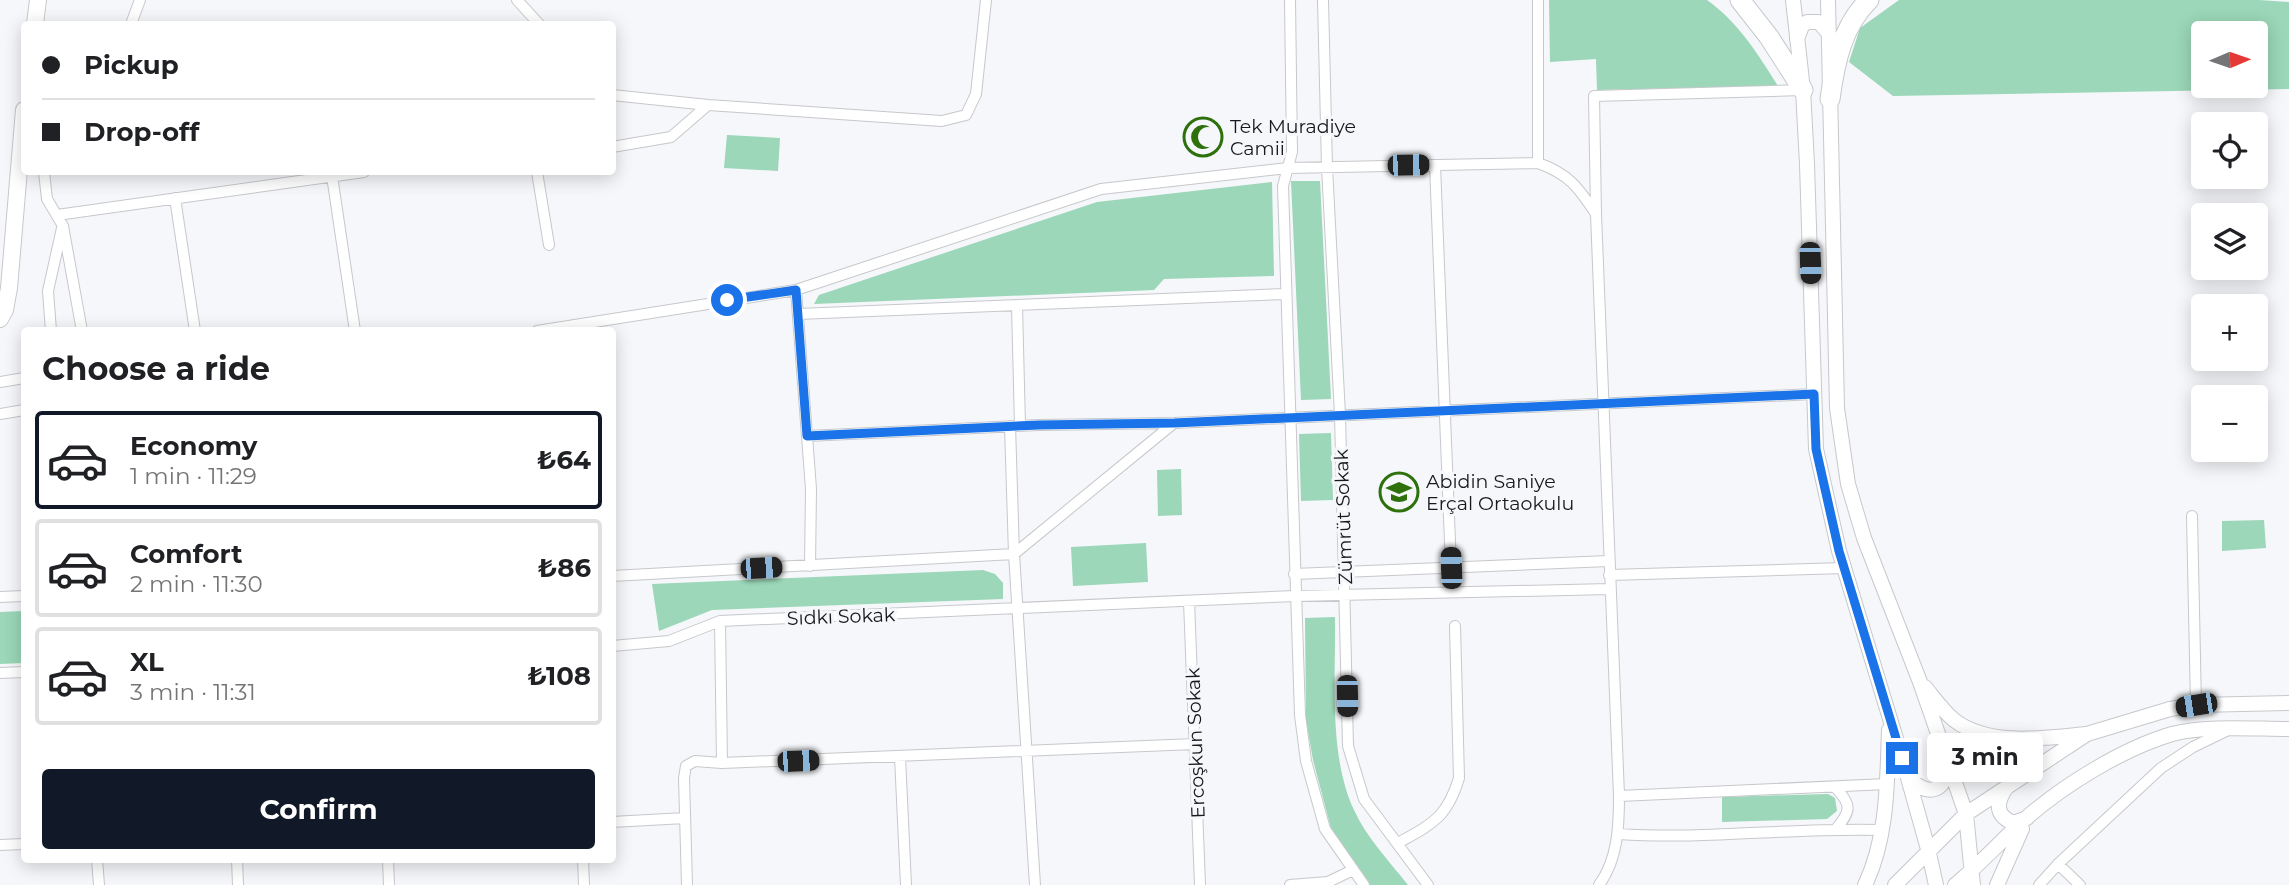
<!DOCTYPE html>
<meta charset="utf-8">
<style>
body{margin:0;font-family:Montserrat,sans-serif;background:#f2f2f2;color:#202124;height:100vh;display:flex;flex-direction:column;font-size:26px;white-space:nowrap}
*{box-sizing:border-box;margin:0}
p{font-size:23px;color:#757577}
.icon{flex:none;width:38px;height:38px;fill:none;stroke:currentColor;stroke-width:2;stroke-linecap:round;stroke-linejoin:round}
.map{position:relative;flex:1;overflow:hidden}
.panel{position:absolute;left:21px;top:327px;width:595px;height:536px;display:flex;flex-direction:column;background:#fff;border-radius:7px;box-shadow:0 4px 18px #0003}
.panel>*{flex:none}
.top-card{position:absolute;left:21px;top:21px;width:595px;height:154px;border-radius:7px;box-shadow:0 4px 18px #0003;display:grid;align-content:center;height:154px;padding:0 21px;background:#fff}
.needle{width:46px;rotate:88deg}
.fabs{position:absolute;left:2191px;top:21px;display:grid;gap:14px}
.fabs a{display:grid;place-items:center;width:77px;height:77px;border-radius:7px;background:#fff;box-shadow:0 4px 18px #0003;font-size:35px}
.end{position:absolute;width:32px;height:32px;margin:-16px;border:9px solid #1a73e8;background:#fff;box-shadow:0 0 0 4px #fff}
.from{border-radius:50%}
.bubble{position:absolute;height:49px;border-radius:7px;background:#fff;box-shadow:0 4px 18px #0003;font-size:23px;font-weight:700;line-height:49px;text-align:center}
.car{position:absolute;width:21px;height:42px;margin:-21px -10px;border-radius:9px;box-shadow:0 0 5px 2px #0007;background:linear-gradient(#222 24%,#8ab4d8 0 40%,#222 0 76%,#8ab4d8 0 86%,#222 0)}
.top-card b{display:flex;align-items:center;gap:24px;height:66px;font-size:26px}
.top-card b+b{border-top:2px solid #e0e0e0}
.top-card i{width:18px;height:18px;background:#202124}
ul{padding:0;list-style:none}
li{display:flex;align-items:center;gap:21px;height:98px;margin:0 14px 10px;padding:0 7px;border:4px solid #e0e0e0;border-radius:7px}
li div{flex:1}
li b{display:block;font-size:26px}
li em{font-style:normal;font-weight:700}
li.on{border-color:#111827}
li>.icon{width:63px;height:63px;stroke-width:1.5}
h2{padding:0 21px;font-size:32px;line-height:84px}
.button{display:flex;gap:14px;margin-top:auto;padding:14px 21px}
.button a{flex:1;height:80px;border-radius:7px;background:#111827;color:#fff;font-size:28px;font-weight:700;line-height:80px;text-align:center}
.map>svg:first-child{display:block}
.green{fill:#9bd7b8;fill-rule:evenodd}
.lines{fill:none;stroke-linecap:round;stroke-linejoin:round}
.street-casing{stroke:#c6c8cb;stroke-width:12}
.secondary-casing{stroke:#c6c8cb;stroke-width:16}
.primary-casing{stroke:#c6c8cb;stroke-width:18}
.highway-casing{stroke:#c6c8cb;stroke-width:21}
.street{stroke:#fff;stroke-width:10}
.secondary{stroke:#fff;stroke-width:14}
.primary{stroke:#fff;stroke-width:16}
.highway{stroke:#fff;stroke-width:19}
.route{stroke:#1a73e8;stroke-width:9}
.labels{text-anchor:middle;stroke-width:6;stroke-linejoin:round;paint-order:stroke}
.poi-label{font-size:19px;fill:#18191a;stroke:#f5f7fa;text-anchor:start}
.street-label{font-size:19px;fill:#18191a;stroke:#f5f7fa}
</style>
<div class="map">
<svg width="2289" height="885" viewBox="0 0 2289 885">
<rect width="100%" height="100%" fill="#f5f7fa"/>
<path class="green" d="M1549,0H1707C1738,22 1758,54 1778,86L1597,90L1596,59L1550,62Z
M1899,0H2259L2289,2V89L1893,96L1849,62L1860,28ZM2203,33H2256V86H2203Z
M727,135L780,138L778,171L724,168Z
M1291,181H1320L1331,399L1301,400Z
M1272,182L1274,276L1164,279L1154,290L814,304L819,295L1097,202Z
M1331,433L1333,500L1301,501L1299,434Z
M1181,469L1182,515L1158,516L1157,470Z
M2264,520L2266,548L2222,551V521Z
M1146,543L1148,582L1073,586L1071,547Z
M983,570L995,574L1003,583V599L712,610L659,631L652,584Z
M24,611V663L0,664V612Z
M1335,617C1336,676 1328,755 1354,810C1366,837 1390,862 1408,885H1370L1332,832L1313,760L1306,720L1305,618Z
M1828,794L1835,798L1837,811L1827,819L1722,822V797Z"/>
<g class="lines">
<defs>
<path id="street" d="M517,0L539,24
M1290,0L1292,152L1283,186L1300,715L1306,761L1325,829L1364,885
M1323,0L1327,167L1340,415L1348,746L1364,799L1428,885
M131,24L140,0
M612,95L708,105L942,121L966,115L976,94L986,0
M612,147L671,137L708,105
M1538,163V0
M1435,165L1451,567
M44,172L47,199L63,226L82,331
M537,172L549,245
M332,176L355,331
M175,198L195,331
M1596,214L1594,96L1803,90
M57,215L364,172
M796,290L811,489L810,566
M1017,306L1020,426
M798,314L1285,294
M51,331L48,291L62,228
M537,331L796,290L1101,189L1288,168L1538,163C1569,174 1578,187 1596,214L1619,796C1619,826 1618,859 1599,885
M0,382L24,378
M0,414L24,410
M1010,426L1014,554L1035,885
M807,436L1039,425L1174,423
M2192,516L2196,705
M1294,574L1609,561
M1609,575L1844,568
M612,576L1014,554L1174,423L1814,394
M0,597L24,596
M1189,601L1200,885
M720,621L722,763
M612,646L669,641L720,621L1295,596L1610,589
M0,673L24,672
M900,757L906,885
M1619,796L1887,784
M612,822L685,818
M1836,829C1851,811 1852,805 1836,788
M1619,834C1706,840 1795,827 1882,830
M1398,843C1432,824 1447,818 1459,778L1455,626
M0,845L24,844
M97,859L99,885
M237,859L238,885
M388,859L389,885
M583,859L584,885
M2058,864L2080,885
M687,885L684,778L686,766L695,761L722,763L1195,744
M1290,885L1328,882L1353,870
M2039,885L2058,864L2161,768L2193,747L2228,730"/>
<path id="secondary" d="M1793,0L1803,90L1807,164L1816,449L1839,551L1908,778L1928,849L1936,885
M1828,0L1837,408L1848,484L1864,538L1920,682L1966,814L1973,885
M1797,39L1802,26L1807,22H1819L1829,34
M1925,687C1934,698 1943,711 1954,720C1989,747 2045,738 2086,734
M1908,778C1929,797 1945,793 1948,764
M2006,788C1996,803 1995,815 2013,823L2027,818
M1865,885C1888,837 1887,782 1889,730
M1895,885L1966,814L2087,734L2170,709L2196,705L2289,703
M1955,885C1980,864 2001,841 2025,819C2064,785 2122,749 2172,734C2205,725 2254,729 2289,729
M1997,885L2022,829"/>
<path id="primary" d="M35,24L38,0
M0,319L5,310L9,288L24,110"/>
<path id="highway" d="M1740,0L1769,37L1803,90
M1830,99C1835,63 1842,26 1869,0"/>
</defs>
<use href="#street" class="street-casing"/>
<use href="#secondary" class="secondary-casing"/>
<use href="#primary" class="primary-casing"/>
<use href="#highway" class="highway-casing"/>
<use href="#street" class="street"/>
<use href="#secondary" class="secondary"/>
<use href="#primary" class="primary"/>
<use href="#highway" class="highway"/>
</g>
<g class="lines">
<path class="route" d="M727,300L796,290L807,436L1039,425L1174,423L1814,394L1816,449L1839,551L1902,758"/>
</g>
<defs>
<symbol id="mosque-ring" viewBox="-11 -11 22 22"><circle r="9.5" fill="#f5f7fa" stroke="#2d700c" stroke-width="1.5"/><path d="M3.5-4.9A6 6 0 1 0 3.5 4.9A5 5 0 1 1 3.5-4.9Z" fill="#2d700c"/></symbol>
<symbol id="school-ring" viewBox="-11 -11 22 22"><circle r="9.5" fill="#f5f7fa" stroke="#2d700c" stroke-width="1.5"/><path d="M0-5L7-2L0 1L-7-2ZM-4 1L0 2.5L4 1V4Q0 6-4 4Z" fill="#2d700c"/></symbol>
</defs>
<g fill-rule="evenodd">
<use href="#mosque-ring" x="1181" y="115" width="44" height="44"/>
<use href="#school-ring" x="1377" y="470" width="44" height="44"/>
</g>
<g class="labels">
<g class="poi-label">
<text x="1230" y="133">Tek Muradiye<tspan x="1230" dy="22">Camii</tspan></text>
<text x="1426" y="488">Abidin Saniye<tspan x="1426" dy="22">Erçal Ortaokulu</tspan></text>
</g>
<g class="street-label">
<text transform="translate(1343 517) rotate(-92)" y="7">Zümrüt Sokak</text>
<text transform="translate(841 616) rotate(-2)" y="7">Sıdkı Sokak</text>
<text transform="translate(1195 743) rotate(-92)" y="7">Ercoşkun Sokak</text>
</g>
</g>
</svg>
<div class="fabs">
<a><svg class="needle" viewBox="-14 -14 28 28"><path d="M0-13l5 13h-10z" fill="#e53935"/><path d="M0 13l5-13h-10z" fill="#757577"/></svg></a>
<a><svg class="icon" aria-label="locate" viewBox="0 0 24 24"><circle cx="12" cy="12" r="6"/><path d="M12 2v4M12 18v4M2 12h4M18 12h4"/></svg></a>
<a><svg class="icon" aria-label="layers" viewBox="0 0 24 24"><path d="M12 4l9 5-9 5-9-5zM3 14l9 5 9-5"/></svg></a>
<a>+</a>
<a>−</a>
</div>
<i class="end from" style="left:727px;top:300px"></i>
<i class="end" style="left:1902px;top:758px"></i>
<div class="bubble" style="left:1927px;top:733px;width:116px">3 min</div>
<i class="car" style="left:1408px;top:165px;rotate:89deg"></i>
<i class="car" style="left:1810px;top:263px;rotate:178deg"></i>
<i class="car" style="left:761px;top:568px;rotate:87deg"></i>
<i class="car" style="left:1451px;top:568px;rotate:358deg"></i>
<i class="car" style="left:1347px;top:696px;rotate:179deg"></i>
<i class="car" style="left:2196px;top:705px;rotate:261deg"></i>
<i class="car" style="left:798px;top:761px;rotate:88deg"></i>
<div class="top-card">
<b><i class="from"></i>Pickup</b>
<b><i></i>Drop-off</b>
</div>
<section class="panel">
<h2>Choose a ride</h2>
<ul>
<li class="on"><svg class="icon" aria-label="car" viewBox="0 0 24 24"><path d="M5 17H2v-5l4-1 3-4h7l3 4 3 1v5h-3M9 17h6M6 11h13"/><circle cx="7" cy="17" r="2"/><circle cx="17" cy="17" r="2"/></svg><div><b>Economy</b><p>1 min · 11:29</p></div><em>₺64</em></li>
<li><svg class="icon" aria-label="car" viewBox="0 0 24 24"><path d="M5 17H2v-5l4-1 3-4h7l3 4 3 1v5h-3M9 17h6M6 11h13"/><circle cx="7" cy="17" r="2"/><circle cx="17" cy="17" r="2"/></svg><div><b>Comfort</b><p>2 min · 11:30</p></div><em>₺86</em></li>
<li><svg class="icon" aria-label="car" viewBox="0 0 24 24"><path d="M5 17H2v-5l4-1 3-4h7l3 4 3 1v5h-3M9 17h6M6 11h13"/><circle cx="7" cy="17" r="2"/><circle cx="17" cy="17" r="2"/></svg><div><b>XL</b><p>3 min · 11:31</p></div><em>₺108</em></li>
</ul>
<div class="button"><a>Confirm</a></div>
</section>
</div>
